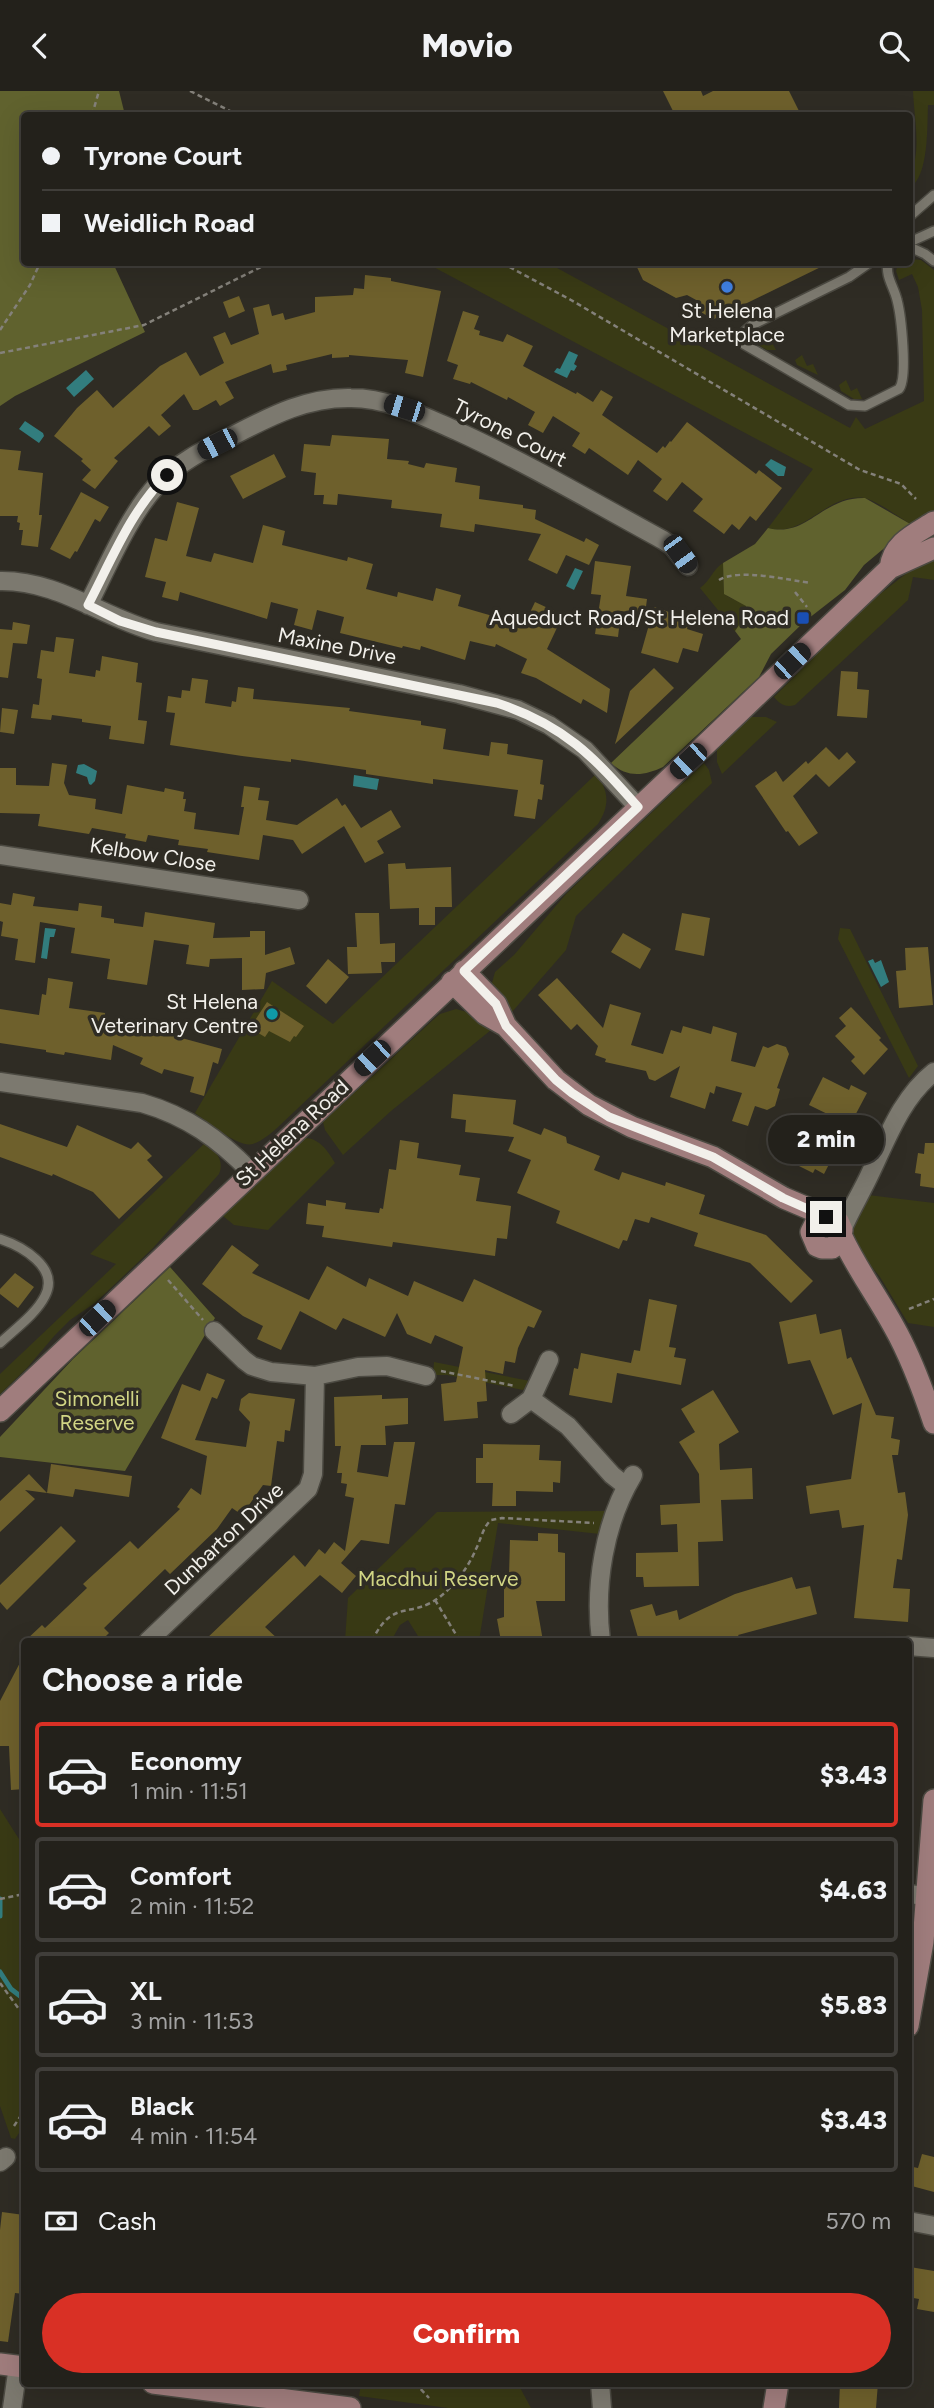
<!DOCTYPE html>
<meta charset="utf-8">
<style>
body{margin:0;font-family:Figtree,sans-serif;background:#2f2e28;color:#f1f3f6;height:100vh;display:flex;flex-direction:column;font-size:26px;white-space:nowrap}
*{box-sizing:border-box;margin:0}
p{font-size:23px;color:#a3a3a3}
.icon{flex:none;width:38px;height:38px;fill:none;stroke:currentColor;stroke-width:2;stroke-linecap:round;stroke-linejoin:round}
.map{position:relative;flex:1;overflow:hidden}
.side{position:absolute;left:21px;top:1547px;width:891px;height:749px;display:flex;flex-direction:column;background:#23211b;border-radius:7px;box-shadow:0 7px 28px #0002,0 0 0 2px #403e3a}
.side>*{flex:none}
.top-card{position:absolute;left:21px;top:21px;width:892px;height:154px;border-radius:7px;box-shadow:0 7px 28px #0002,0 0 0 2px #403e3a;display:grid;align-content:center;height:154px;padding:0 21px;background:#23211b}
.end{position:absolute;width:32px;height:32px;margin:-16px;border:9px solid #f2f0eb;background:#111;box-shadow:0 0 0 4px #111}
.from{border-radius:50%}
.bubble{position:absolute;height:49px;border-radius:24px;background:#23211b;box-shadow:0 7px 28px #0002,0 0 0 2px #403e3a;font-size:23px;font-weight:800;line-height:49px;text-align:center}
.car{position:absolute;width:21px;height:42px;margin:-21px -10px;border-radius:9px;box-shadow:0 0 5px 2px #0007;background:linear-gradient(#222 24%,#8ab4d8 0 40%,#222 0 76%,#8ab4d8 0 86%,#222 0)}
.top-card b{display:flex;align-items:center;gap:24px;height:66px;font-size:26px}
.top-card b+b{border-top:2px solid #403e3a}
.top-card i{width:18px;height:18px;background:#f1f3f6}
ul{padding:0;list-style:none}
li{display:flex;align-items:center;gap:21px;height:105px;margin:0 14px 10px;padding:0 7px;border:4px solid #403e3a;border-radius:7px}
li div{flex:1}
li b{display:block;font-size:26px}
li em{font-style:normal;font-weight:800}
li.selected{border-color:#d93025}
li>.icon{width:63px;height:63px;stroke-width:1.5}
h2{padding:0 21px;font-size:32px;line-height:84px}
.pay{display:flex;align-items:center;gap:18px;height:77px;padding:0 21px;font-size:26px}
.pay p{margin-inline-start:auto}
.action{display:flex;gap:14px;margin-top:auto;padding:14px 21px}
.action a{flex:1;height:80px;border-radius:42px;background:#d93025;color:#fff;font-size:28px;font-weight:800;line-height:80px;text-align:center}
header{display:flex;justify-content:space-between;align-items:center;height:91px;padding:0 21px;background:#23211b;font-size:32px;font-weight:800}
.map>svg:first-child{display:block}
.green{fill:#393a15}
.forest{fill:#60622e}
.water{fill:#327d7e}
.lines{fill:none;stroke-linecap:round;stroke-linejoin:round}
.stream{stroke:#327d7e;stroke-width:5}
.building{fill:#6e602c}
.lane-casing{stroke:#4c4a42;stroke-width:12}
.street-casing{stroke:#4c4a42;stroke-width:21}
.secondary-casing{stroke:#4c4a42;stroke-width:24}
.path{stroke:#84817a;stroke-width:2.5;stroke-dasharray:5 3.5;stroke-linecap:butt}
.lane{stroke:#7c796f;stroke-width:9}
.street{stroke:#7c796f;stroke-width:18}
.secondary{stroke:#a07d7d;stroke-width:21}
.route{stroke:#f2f0eb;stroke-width:9}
.shop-dot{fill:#3f7fe0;stroke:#2f2c24;stroke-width:2.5}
.transit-dot{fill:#1a4fb4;stroke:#2f2c24;stroke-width:2.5}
.culture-dot{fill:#0f9aa8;stroke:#2f2c24;stroke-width:2.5}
.labels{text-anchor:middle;stroke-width:7;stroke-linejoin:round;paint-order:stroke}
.poi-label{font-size:21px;fill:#f2f0eb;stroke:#2f2c24;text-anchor:end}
.street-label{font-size:21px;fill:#f2f0eb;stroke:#2f2c24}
.park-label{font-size:21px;fill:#d1d584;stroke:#2f2c24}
</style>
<header><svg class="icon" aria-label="back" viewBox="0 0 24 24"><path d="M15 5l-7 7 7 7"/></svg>Movio<svg class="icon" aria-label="search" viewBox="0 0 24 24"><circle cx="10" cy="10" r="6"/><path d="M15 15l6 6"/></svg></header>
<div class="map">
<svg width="934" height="2317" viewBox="0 0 934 2317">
<rect width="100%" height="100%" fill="#2f2c24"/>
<path class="green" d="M913,0H934V14H928C927,36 929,84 910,97C910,86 914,80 915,69C919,47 914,22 913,0Z
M910,168L921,169L934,179V420L912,434C900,427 876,409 864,407C826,402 806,447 768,437L813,378L426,172H548L850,337L856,326L865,338L924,310L922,219L918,196L912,183L899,189L896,180L898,173L910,172Z
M759,239L764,250L770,248L776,259H767L753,251L752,244Z
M802,264L807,275L813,273L818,284L797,274L795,269Z
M846,289L851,300L857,297L862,308H854L841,300L839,294Z
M934,465V489L913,486L908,509L795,614C785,617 780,613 774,606C823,558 874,499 934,465Z
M723,472L724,502C731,510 740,508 746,515V524L735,540L700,497C711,489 712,479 723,472Z
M751,626H766L777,631L722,683L717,671V659Z
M704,672L709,679L712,692L576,825L566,859L512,921L495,902L492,892L495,881L514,864L566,803Z
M596,683C609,700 610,714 598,733L277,1037C270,1043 262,1050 253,1053C238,1057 208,1031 195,1022L272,890L333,933Z
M840,837L850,838L918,975L909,987L838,848Z
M456,918L474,923L491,939L391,1020L343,1064L325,1039L323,1031L433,929L440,923Z
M305,1047C319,1047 328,1060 335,1072L268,1139L234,1134L223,1125Z
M206,1051C215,1060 225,1069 219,1083L153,1157L95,1212L70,1229L55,1244L27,1277L0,1303V1283L116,1173L90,1163Z
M868,1104L934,1112V1236L908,1232L880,1186L852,1151L850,1132Z
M434,1271L530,1290L523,1299L447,1284H433Z
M608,1420L600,1443L498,1432L479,1550H421L408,1529L400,1534L391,1550H345L348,1507L437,1421Z
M0,1718L24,1756V2039H21L15,2048L11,2047L0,2015Z
M361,2293H518L531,2317H448L359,2305Z"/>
<path class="forest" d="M0,0H119L125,24H24V172H113L145,241L15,305L0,315Z
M865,407L912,434L864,474L845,499L804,531L771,563L759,586L663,676C644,685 627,687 611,672L741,548L735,540L746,524V515L724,503L723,472L755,453L768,437C808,447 821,406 865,407Z
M170,1176L215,1227L125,1380L0,1366V1346L73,1268Z"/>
<path class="water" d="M569,260L578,264L574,273L577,275L574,280L571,279L567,287L554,281L557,277L560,278Z
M86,279L94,288L74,306L66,297Z
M25,330L43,342L44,345L39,352L19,338Z
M771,368L786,376L784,385H778L765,374Z
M575,477L583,480L574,499L566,495Z
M84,673L97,680L95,690L91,694L89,693L87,686L76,682L78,674Z
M354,684L379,688L377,699L353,695Z
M45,837L56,838L54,846H50L47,868L41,867Z
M873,868L875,872L881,869L889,891L881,896L868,870Z"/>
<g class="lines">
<path class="stream" d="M0,1808V1825
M0,1881L11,1898L24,1908
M484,2292L487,2295"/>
</g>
<path class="building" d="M663,0H701L703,5L713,0H789L801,24H675Z
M635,172H829L714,228L702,222L698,210L687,204L676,207L643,189Z
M365,184L391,187V190L441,200L423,286L405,282L408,269L349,264V266L332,267V263L286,274L287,279L273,282L271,273L225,291L234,307L220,315L216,309L198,319H193L184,303L161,324L171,335L159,345L149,335L114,367L118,370L95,398L82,389L91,379L81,370L83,368L54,345L77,317L97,299L113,317L160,275L186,261L200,285L224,272L213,246L225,241L231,254L259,243L253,217L269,213L272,225L283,222L285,229L315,221V206L353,204L354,197L364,198Z
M239,205L245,220L229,227L223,211Z
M463,220L479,225L474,238L480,240L479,244L503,251L507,243L533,255L523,275L576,303L577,301L593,311L601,299L613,306L602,324L657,362L663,355L665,357L670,350L671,351L687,331L756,383L759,379L782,397L756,430L750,425L739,439L732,433L724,443L693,420L703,408L682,391L667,410L653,400L662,388L638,369L628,384L589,357L585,363L572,355L580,342L553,325L543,342L528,334L535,321L508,306L507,309L471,291L470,293L453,288L458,274L447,270Z
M332,344L389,348L387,368L409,370L408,373L424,377L426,372L457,377L455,391L480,395L479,408L523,414V417L536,419L535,428L584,451L586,447L599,454L589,474L566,464L557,483L528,469L541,443L475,433L474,441L440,436L442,423L391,417L392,409L338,403L337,414L323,413L324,404H314L316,382L301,380L304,353L330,355Z
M0,358L21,360L18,379L43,382L39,424H42L38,456L21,454L23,439H19L20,432L17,431L18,425H0Z
M274,363L286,386L243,408L230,385Z
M81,401L109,416L100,431L95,428L77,461L75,460L70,468L50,458Z
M177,411L199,417L186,465L211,471L214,462L253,472L263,434L285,440L282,454L347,470L348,466L373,473L366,498L397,506L398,501L433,510L436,497L461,504L458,515L524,534L535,511L563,524L547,558L610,598L607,622L583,608L581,613L536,587L521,582L527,568L496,553L495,556L470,550L465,569L421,555L420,559L403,555L402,557L340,542L344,526L317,519L312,539L294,534L298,518L271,511L267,528L180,501L178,510L162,506L166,491L145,486L155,447L167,450Z
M595,470L631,475L626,505L647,508L645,523L621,520L618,546L595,543L601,504L591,503Z
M654,516L690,528L687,538L703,543L698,561L683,557L678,572L641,562Z
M13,531L30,534L27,553L13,552L8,587L0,586V538L12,539Z
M56,546L74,548L69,582L95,586L96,579L100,580L102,565L138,572L136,591L142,592L138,629L147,630L144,653L109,648L111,635L82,631V628L52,624L51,629L31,627L33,613L39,614L42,588L37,587L41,559L54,561Z
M654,577L674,597L615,653L630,600Z
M841,580L858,581L857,598L869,599L867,627L837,625Z
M192,587L208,589L205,612L231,616L232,610L236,611L238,596L254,598L253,608L350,617L349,620L421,630V634L446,638L443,658L489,665L491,651L508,653L507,663L543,669L540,693L544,694L542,709L538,708L535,728L514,725L518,699L433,688V693L366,683V679L291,668V671L242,665L170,654L175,622L166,621L168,605L181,607L182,599L190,600Z
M2,617L18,619L14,643L0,641Z
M826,656L839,669L847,661L856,671L829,696L816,683L793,705L818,742L799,755L788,740L786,741L755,695L776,680L783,691L806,670L808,673Z
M52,672L67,674L64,692L69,704L96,708L95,718L122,723L127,694L164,701L165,697L184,701L183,708H186L184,720L196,722L194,738L239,744L244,716H241L244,695L260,697L258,709L269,710L266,729L297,734L337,707L342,715L345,713L361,737L391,719L401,736L377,750L384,762L365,772L344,735L302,763L293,749L263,744L259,769L207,761L208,758L178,754L179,749L148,744L146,751L125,747L126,743L92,737L89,743L38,735L40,723L0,722V677H16V694L49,695Z
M405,772L406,778L451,776L452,816H435V834H419V817L390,818L388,773Z
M13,802L35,806L33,815L78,820L79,812L102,815L101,826L114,828V832L143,836L145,821L215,832L213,847L250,846V840H265V864L290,856L295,873L266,882L264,898L242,899V867L210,868L209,876L186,873L189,854L154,849L147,894L107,888L110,868L71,862L75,837L40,831L35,872L15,869L18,848L1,845L3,831L0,830V812L11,814Z
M355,822H379L380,853L395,852V871H381L382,882L348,883L347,856H357Z
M682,822L710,827L704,865L675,859Z
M623,842L651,858L640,878L611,861Z
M928,856L933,914L899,917L896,880L906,879L905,857Z
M328,868L349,886L326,913L306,895Z
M48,887L73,891L69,917L105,922V927L143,944L148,932L178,946L222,958L218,973L213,971L204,1005L190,1001L194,986L164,978L162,983L140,973L143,967L113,954L111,969L65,961L64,964L46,961V959L0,952V918L39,924L42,903L46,904Z
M557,887L603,937L610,913L641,922L631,954L663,963L671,939L681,942L683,935L711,943L713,935L737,942L731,970L755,976L763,955L768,957L777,953L786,956L789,963L777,997L780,998L775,1015L767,1019L755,1015L748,1035L732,1030L742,1002L716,995L714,1003L710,1001L705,1018L670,1006L680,975L655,990L649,988L646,980L605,971L606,968L595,964L598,955L577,933L571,939L538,904Z
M267,911L304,935L296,946L294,945L290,951L269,940L265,946L250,937Z
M851,916L881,947L879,949L888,958L864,984L851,970L855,966L835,945L846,935L839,927Z
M823,986L849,999L851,994L867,1002L850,1034L809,1014Z
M453,1003L516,1009L513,1033L541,1044L544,1037L566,1046L567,1052L600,1065L594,1079L619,1089L622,1081L665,1095L666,1091L705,1104L699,1123L766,1144L813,1190L791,1212L750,1172L694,1155L698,1142L651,1126L649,1132L635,1128L627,1150L623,1149L619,1158L556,1132L560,1120L517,1102L531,1069L508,1060L514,1046L465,1041L466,1029L451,1027Z
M0,1033L67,1056L77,1034L131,1058L138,1051L152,1065L147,1069L163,1086L119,1128L93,1101L53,1083L52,1085L0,1066Z
M788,1038L811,1050L815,1042H845L824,1083L815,1078L813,1082L781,1066L785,1057L779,1055Z
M400,1049L419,1052L417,1067L461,1074L459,1084L480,1087L476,1110L511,1115L507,1148L497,1147L495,1165L393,1151L392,1156L322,1146L324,1135L306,1133L308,1112L326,1115V1109L346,1112L345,1118L379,1122L380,1117L383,1118L389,1078L396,1079Z
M925,1052H934V1097L920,1095L921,1083L915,1082L918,1062L924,1063Z
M232,1154L259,1174L252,1182L309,1209L327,1175L366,1196L369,1187L408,1205L414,1190L463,1211L474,1188L542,1220L534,1237L528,1235L518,1257L515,1272L505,1270L503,1283L485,1279L487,1310L477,1311L478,1327L444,1330L441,1293L456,1291L463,1256L435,1244L431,1253L407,1243L397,1222L385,1246L343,1227L336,1239L300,1220L281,1259L257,1248L263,1235L243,1225L202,1193Z
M15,1182L34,1196L18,1217L0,1203V1198Z
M649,1208L677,1214L669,1256L676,1257L674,1266L686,1268L681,1294L617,1282L612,1312L569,1304L574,1277L578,1278L581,1262L631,1272L634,1259L640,1260Z
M816,1223L820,1243L841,1238L847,1268L851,1266L876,1324L894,1326L891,1347L900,1349L898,1364H892L898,1402L905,1401L908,1424L902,1469L897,1468L893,1497L910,1498L908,1531L854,1527L864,1434L842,1437L839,1419L810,1423L806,1395L851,1388L862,1312L833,1324L810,1269L788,1273L779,1231Z
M207,1282L225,1289L217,1308L212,1306L195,1349L246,1356L250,1331L239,1319L241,1308L249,1302L295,1308L290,1340L285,1339L284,1351L277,1350L271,1395L263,1394L242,1424L232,1417L217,1438L170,1483L165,1478L104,1537L109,1542L101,1550H25L42,1534L45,1537L87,1497L83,1493L130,1450L138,1458L180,1418L177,1416L191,1397L201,1404L207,1365L161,1347L182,1293L200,1300Z
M713,1299L739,1341L719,1353L720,1379L752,1377L753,1408L721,1409L723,1450L698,1451L699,1495L644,1496L643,1486H636V1462L678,1461L677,1433L661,1434L660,1414L700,1412L699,1383L679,1351L695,1341L681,1318Z
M382,1304V1308L408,1307V1333L385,1335L386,1354H361L357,1381L388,1386L394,1351H415L405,1414L395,1413L389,1453L361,1449L341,1472L356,1485L342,1502L320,1484L265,1536L280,1550H204L294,1464L305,1476L319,1458L325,1463L334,1451L345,1460L354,1407L345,1405L347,1393L341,1392L342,1382H337L341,1355H335L334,1306Z
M483,1353L540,1354L539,1369L561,1370L560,1392L553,1391V1401L516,1400V1415H492L493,1392H476V1367H483Z
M51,1373L132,1385L129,1406L75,1398L73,1406L47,1402Z
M29,1383L47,1402L25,1399L35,1408L0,1441V1410Z
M61,1435L76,1450L7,1519L0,1511V1494Z
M538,1442L558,1443V1461L565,1462V1510H536L543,1550H501L497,1528L504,1526V1485H509L510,1449L538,1450Z
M792,1486L796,1498L810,1495L817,1523L738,1544L742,1550H700L697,1545L677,1550H639L630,1519L652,1513L656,1525L677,1519L679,1529L735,1503Z
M24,1564V1698L11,1699L9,1655H0V1610Z
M922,2063L934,2066V2101L908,2094V2075L918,2077Z
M2,2121L24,2124L22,2169H24V2203L15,2202L8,2251L0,2250V2139Z
M910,2176L934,2180V2221L917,2218L919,2208L908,2206Z
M840,2292H878L876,2317H839Z"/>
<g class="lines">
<defs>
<path id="lane" d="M910,125L934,104
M910,151L934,140
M910,156L925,163L934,170
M869,172L849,186L752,234L743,242L742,252L849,314L865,315L899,298C908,287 901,224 897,209C894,196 885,185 888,172
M0,1148C21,1155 60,1176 45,1205C36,1223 15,1238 0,1252"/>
<path id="street" d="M0,490C57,489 102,526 156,541L459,603L518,619L549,634L585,659L638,716
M88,514C107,477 129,424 157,394C179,370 208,357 236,343C273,324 308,306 351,307C388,307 423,325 457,340C527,372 595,412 663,449L672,455L688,475
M0,764L299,809
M0,991L142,1012C187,1025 219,1048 251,1081
M842,1139C850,1120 860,1104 869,1085C887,1048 901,1007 934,981
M214,1240L244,1269L252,1275L271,1281L315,1285L358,1276L387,1275L426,1285
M531,1308L549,1269
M511,1323L531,1308L568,1335L612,1384L626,1395
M148,1550L308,1398L313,1383L315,1285
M601,1550C594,1495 604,1432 633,1384
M908,1555L934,1557
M908,1803L927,1805
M0,2071L6,2066
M908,2130L934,2135
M600,2292L602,2317
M12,2317L18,2275"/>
<path id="secondary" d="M890,477C893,452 915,443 934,431
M464,880L496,913L506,935
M452,891L485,923L506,935L556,989L589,1014L632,1036L713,1066L784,1107L838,1130L842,1139L840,1150L832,1157H822L817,1155L811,1141L817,1129L826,1126
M842,1146C857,1178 877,1205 894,1236C911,1266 923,1299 934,1332
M0,1320L704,655L890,477L934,457
M908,1935L923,1851L934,1709
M0,2273L24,2276
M153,2292L350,2317
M774,2317L778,2292"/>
</defs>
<use href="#lane" class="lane-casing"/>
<use href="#street" class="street-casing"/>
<use href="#secondary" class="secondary-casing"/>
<path class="path" d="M190,0L238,24
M92,24L99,0
M502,172L571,209L860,379L901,393L916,408
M0,239L30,194L40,172
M0,262L144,234L269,172
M719,489C738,477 788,489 811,492
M795,501L807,516
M168,1189L203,1229
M909,1218L934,1208
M441,1280L515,1295
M435,1509L460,1550
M372,1550C393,1506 411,1529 441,1505C456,1493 469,1475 476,1458C481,1448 483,1436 491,1429L502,1427L594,1432
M0,1808L24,1803
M0,1892L24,1925
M14,2035L24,2020
M415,2292L429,2307"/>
<use href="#lane" class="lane"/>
<use href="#street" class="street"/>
<use href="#secondary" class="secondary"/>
</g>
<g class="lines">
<path class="route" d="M167,384C131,419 111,470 88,514L120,530L156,541L497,612C564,634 593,665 638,716L464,880L496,913L506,935L556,989L572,1002L609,1026L713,1066L783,1107L826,1126"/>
</g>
<circle class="shop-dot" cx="727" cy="196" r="7"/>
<rect class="transit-dot" x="796" y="520" width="14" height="14" rx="3.5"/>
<circle class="culture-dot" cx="272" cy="923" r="7"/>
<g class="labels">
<g class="poi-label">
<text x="727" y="227" text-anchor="middle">St Helena<tspan x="727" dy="24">Marketplace</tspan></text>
<text x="789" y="534">Aqueduct Road/St Helena Road</text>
<text x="258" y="918">St Helena<tspan x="258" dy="24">Veterinary Centre</tspan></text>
</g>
<g class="street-label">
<text transform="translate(510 342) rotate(27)" y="7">Tyrone Court</text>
<text transform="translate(337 555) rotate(11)" y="7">Maxine Drive</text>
<text transform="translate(153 764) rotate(9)" y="7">Kelbow Close</text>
<text transform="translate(292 1042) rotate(-43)" y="7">St Helena Road</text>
<text transform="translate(224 1448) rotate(-43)" y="7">Dunbarton Drive</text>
</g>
<g class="park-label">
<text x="97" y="1315">Simonelli<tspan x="97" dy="24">Reserve</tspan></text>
<text x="438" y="1495">Macdhui Reserve</text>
</g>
</g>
</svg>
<i class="end from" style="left:167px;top:384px"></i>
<i class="end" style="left:826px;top:1126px"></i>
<div class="bubble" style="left:768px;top:1024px;width:116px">2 min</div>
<i class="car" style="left:404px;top:317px;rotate:287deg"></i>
<i class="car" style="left:217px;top:353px;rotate:243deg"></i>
<i class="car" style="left:680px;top:463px;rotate:144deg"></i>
<i class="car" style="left:792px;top:570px;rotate:46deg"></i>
<i class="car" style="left:688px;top:670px;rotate:227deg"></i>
<i class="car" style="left:372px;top:967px;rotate:227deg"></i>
<i class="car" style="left:97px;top:1227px;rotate:46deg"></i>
<div class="top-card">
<b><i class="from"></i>Tyrone Court</b>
<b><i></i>Weidlich Road</b>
</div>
<section class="side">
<h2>Choose a ride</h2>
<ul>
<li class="selected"><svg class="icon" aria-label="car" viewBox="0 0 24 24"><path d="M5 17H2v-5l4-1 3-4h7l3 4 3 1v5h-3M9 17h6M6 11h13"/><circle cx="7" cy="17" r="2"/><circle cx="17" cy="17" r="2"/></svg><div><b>Economy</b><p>1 min · 11:51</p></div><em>$3.43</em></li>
<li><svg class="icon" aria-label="car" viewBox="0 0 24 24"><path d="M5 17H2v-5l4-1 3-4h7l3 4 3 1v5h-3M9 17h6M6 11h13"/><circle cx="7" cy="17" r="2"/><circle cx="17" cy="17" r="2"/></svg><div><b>Comfort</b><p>2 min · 11:52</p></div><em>$4.63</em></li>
<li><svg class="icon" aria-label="car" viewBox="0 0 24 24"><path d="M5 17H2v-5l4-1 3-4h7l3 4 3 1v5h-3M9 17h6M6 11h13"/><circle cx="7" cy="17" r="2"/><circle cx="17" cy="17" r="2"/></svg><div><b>XL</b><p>3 min · 11:53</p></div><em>$5.83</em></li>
<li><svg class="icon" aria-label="car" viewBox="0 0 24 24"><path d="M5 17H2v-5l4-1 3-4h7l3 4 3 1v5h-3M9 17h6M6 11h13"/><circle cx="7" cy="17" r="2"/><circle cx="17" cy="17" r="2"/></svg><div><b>Black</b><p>4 min · 11:54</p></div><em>$3.43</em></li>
</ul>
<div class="pay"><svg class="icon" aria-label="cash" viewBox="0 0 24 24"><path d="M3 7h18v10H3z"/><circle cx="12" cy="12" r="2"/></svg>Cash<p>570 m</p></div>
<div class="action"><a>Confirm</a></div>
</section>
</div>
